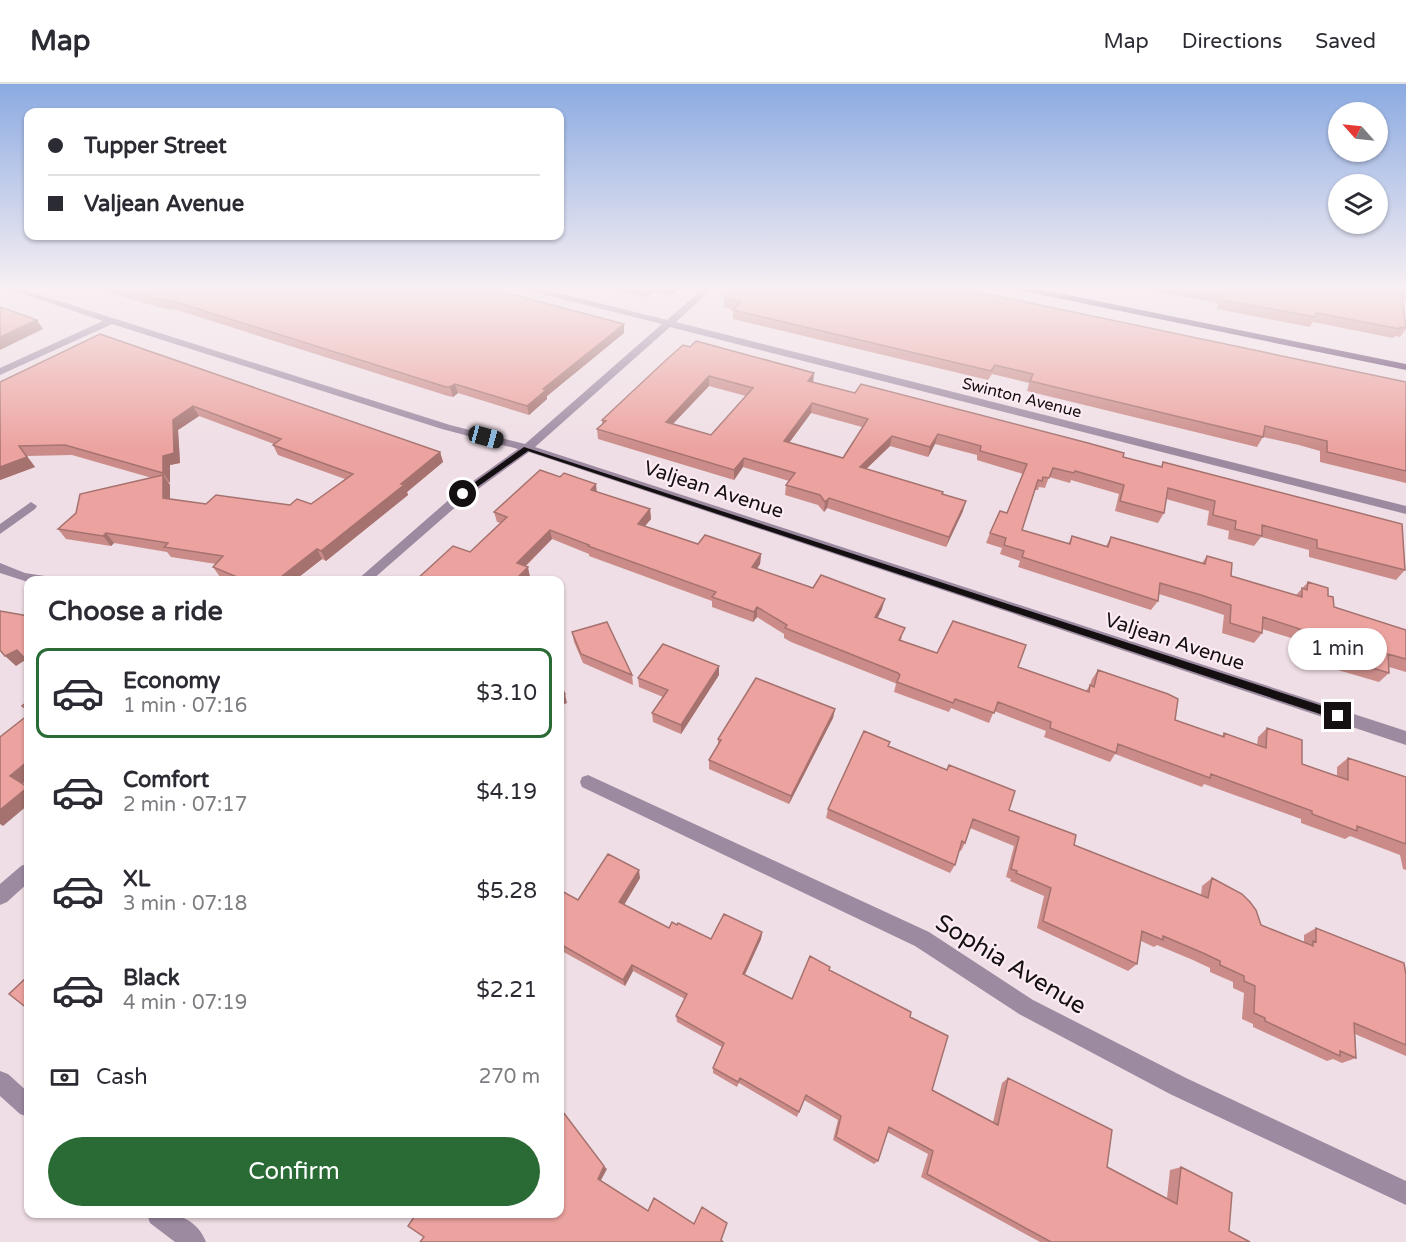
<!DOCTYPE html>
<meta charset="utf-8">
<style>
body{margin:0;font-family:"Varela Round",sans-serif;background:#f2f2f3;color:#2b2b33;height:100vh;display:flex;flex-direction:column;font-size:22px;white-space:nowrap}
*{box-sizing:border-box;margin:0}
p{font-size:20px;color:#7c7c81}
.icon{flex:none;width:33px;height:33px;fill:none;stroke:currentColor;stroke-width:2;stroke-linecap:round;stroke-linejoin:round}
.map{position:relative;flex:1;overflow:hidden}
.sheet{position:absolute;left:24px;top:492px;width:540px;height:642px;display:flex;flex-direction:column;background:#fff;border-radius:12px;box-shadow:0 2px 4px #0004}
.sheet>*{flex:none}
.banner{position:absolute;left:24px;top:24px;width:540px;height:132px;border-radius:12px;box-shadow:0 2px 4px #0004;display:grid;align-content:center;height:132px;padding:0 24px;background:#fff}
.needle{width:39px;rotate:297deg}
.buttons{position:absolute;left:1328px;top:18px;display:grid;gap:12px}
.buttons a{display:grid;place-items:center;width:60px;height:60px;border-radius:50%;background:#fff;box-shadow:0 2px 4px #0004;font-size:30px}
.end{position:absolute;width:27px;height:27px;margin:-14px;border:8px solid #140f11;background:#fff;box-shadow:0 0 0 3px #fff}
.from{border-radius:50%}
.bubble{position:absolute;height:42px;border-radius:21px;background:#fff;box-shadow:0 2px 4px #0004;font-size:20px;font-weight:600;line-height:42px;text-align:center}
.car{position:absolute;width:18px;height:36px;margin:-18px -9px;border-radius:8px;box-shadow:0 0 4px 2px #0007;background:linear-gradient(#222 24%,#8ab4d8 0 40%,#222 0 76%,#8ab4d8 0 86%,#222 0)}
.banner b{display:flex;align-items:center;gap:21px;height:57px;font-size:22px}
.banner b+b{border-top:2px solid #e1e1e2}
.banner i{width:15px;height:15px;background:#2b2b33}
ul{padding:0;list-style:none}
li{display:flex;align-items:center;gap:18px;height:90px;margin:0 12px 9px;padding:0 12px;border:3px solid transparent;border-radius:12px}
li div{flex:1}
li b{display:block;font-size:22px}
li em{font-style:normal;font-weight:600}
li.selected{border-color:#2a6b35}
li>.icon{width:54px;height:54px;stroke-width:1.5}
h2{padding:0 24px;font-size:27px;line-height:72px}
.pay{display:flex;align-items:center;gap:15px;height:66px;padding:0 24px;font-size:22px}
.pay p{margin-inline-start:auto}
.button{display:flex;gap:12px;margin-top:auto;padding:12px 24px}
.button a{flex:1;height:69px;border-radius:36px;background:#2a6b35;color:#fff;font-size:24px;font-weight:600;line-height:69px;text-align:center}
header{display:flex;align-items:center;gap:36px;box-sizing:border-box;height:84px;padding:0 30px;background:#fff;border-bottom:2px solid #e1e1e2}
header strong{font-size:28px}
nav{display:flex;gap:33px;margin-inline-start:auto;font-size:21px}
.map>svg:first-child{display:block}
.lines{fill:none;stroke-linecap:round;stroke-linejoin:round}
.minor{fill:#9c8aa1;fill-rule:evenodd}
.major{fill:#614169;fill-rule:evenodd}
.wall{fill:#cb8c89;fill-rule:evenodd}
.shaded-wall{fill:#a5726f}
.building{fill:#eca39f;stroke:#a5726f;stroke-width:1.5;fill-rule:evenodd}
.route{fill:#140f11}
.labels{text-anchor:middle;stroke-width:4.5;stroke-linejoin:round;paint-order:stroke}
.far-street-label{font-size:16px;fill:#140f11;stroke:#fcebf2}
.street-label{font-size:20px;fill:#140f11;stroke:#fcebf2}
.near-street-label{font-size:24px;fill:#140f11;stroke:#fcebf2}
</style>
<header>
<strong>Map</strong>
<nav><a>Map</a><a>Directions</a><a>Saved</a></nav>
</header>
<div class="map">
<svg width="1406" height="1158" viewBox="0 0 1406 1158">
<rect width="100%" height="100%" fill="#efdee5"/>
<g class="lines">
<path class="minor" d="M3,203H15L450,341L525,360L662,240L522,205L521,203H534L667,236L705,203H714L676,238L1406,422V430L670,243L535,363L1406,647V661L529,368L467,413L372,496H357L459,407L518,365L442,345L112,240L0,291V284L103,237Z
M31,418L37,422L35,425L0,450V440Z
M0,479L25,489L51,493L53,496H28V498L0,489Z
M588,691L929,848L1033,916L1186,994L1406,1097V1121L1170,1010L1019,930L915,862L582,703L580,698L582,693Z
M28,779V799L7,818L0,821V800L21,782Z
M0,987L8,990L28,1008V1033L20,1030L0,1012Z
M147,1130C171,1127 196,1132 206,1158H175L150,1139Z"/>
<path class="major" d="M1014,203H1029L1406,280V286L1018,206Z"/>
</g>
<path class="wall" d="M90,203H484L624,249L547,312V315L529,331L458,309L453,313L448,312L180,227L162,224Z
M603,203H682L672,211L653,208L646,213Z
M1134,203H1406V217H1403L1406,245L1400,253L1395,252L1393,254L1313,238L1310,243L1217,225L1218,219Z
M724,214L1406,298V399L1320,378V367L1299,361L1263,353L1257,363L1027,307L1029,299L992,290L988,296L733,235V226L724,223Z
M100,250L440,368L443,378L407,408L408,411L326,477L322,475L295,496H228L220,493L213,483L216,480L171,473L167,468L114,459L111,462L66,455L58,445L152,394L72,371L27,372L35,383L0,396V298ZM199,332L274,360L273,361L278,371L345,395L311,420L290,421L206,420L170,415V401L168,398L170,399V381L180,379L178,346Z
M665,277L814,289L813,298L855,309L1123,373L1161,383L1163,378L1405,486L1396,496L1309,473V466L1261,453L1254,462L1228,455L1229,447L1207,441L1209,427L1166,415L1164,429L1158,439L1115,427L1119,410L1071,396L1070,399L1049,393L1045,404L1039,403L1038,406H1035L1022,446L1068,460L1072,452L1106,462L1111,453L1202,479L1207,472L1231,492L1296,511L1308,498L1328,512L1334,523L1406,546V588L1389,583V589L1379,598L1300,575L1301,557L1262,545V549L1254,559L1222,549L1224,531L1194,521L1159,510L1158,517L1151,526L1018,483L1020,477L1000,470L1002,464L986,459L990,449L1007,429L1023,390L977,376V371L935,360L928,373L890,362L866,385L943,408L942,410L963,427L946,463L827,424L824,428L818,421L785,411L786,401L789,397L743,383L734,396L598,355L597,345L602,341V336ZM709,302L746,312L711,351L673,340ZM811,329L862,343L843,374L789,359Z
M597,408L650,425L651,435L645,442L698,460L761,470L760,480L757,485L813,504L882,525L877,534L902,553L901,556L937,569L1018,583L1086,607L1090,601L1092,595L1098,586L1175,636L1222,652L1224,649L1257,661L1258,653L1267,644L1302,680L1337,693V683L1348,674L1406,693V786L1403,785L1400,771L1350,752L1345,755L1301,739V735L1204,700L1202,703L1115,670L1110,678L1044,653L1046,647L994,627L989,639L951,624L949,628L894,608L896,600L895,599L791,558L784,554V550L757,533L753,538L712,523V517L589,472V470L552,455L526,482L530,493L470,468L501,439L497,438L494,428Z
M572,548L632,591L633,601L583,579L574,558Z
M719,591L681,650L653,638L652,629L663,613L639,603L638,594Z
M835,625L833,634L789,720L709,685V676L718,661V655Z
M888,662L1074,761L1201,811L1202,802L1212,794L1261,841L1304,858V851L1316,844L1406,891V972L1355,950L1356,974L1342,979L1333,975L1327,977L1253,943V940L1242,935L1244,909L1233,904V898L1210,888V884L1193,876L1157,861L1154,863L1141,857L1137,880L1128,887L1037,844L1044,812L1010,797L1011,795L1006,793L1014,762L970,744L965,759L961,767L959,766L955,781L950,789L826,734L828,725Z
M640,794L624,821L669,844L711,855L762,848L761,855L745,891L792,915L829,886L910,933L932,1006L993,1038L1002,999L1008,994L1107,1083L1167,1114L1170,1086L1181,1083L1229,1147L1250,1158H1040L921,1093L928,1070L887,1048L878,1077L874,1080L833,1056L838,1036L804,1016L797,1033L739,999L737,1003L713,989V984L722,963L677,938L676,932L685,915L633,887L625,902L560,866V806L578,816Z"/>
<path class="shaded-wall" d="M647,203H653V208L646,213V204Z
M672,203H682L672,211Z
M37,236L43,245L0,266V253Z
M624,240V249L547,312V315L529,331L527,322L543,305Z
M814,289L813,299L808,297Z
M709,292V302L666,347V338Z
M455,300L458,309L453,313L450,303Z
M812,319L811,329L783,367L784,357Z
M193,322L199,332L178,346L180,379L170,381V399L163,389V372L173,336Z
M938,350L935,360L928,373L930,363Z
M892,352L890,362L858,393L860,383Z
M19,362L35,383L0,396V383Z
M440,368L443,378L407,408L408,411L326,477L321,467Z
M744,374L743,383L734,396V386Z
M163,391L170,401V424L163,414Z
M596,400L597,410L591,406Z
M829,414L827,424L824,428L825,418Z
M966,417L963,427L946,463L949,453Z
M650,425L651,435L638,450V440Z
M550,446L552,455L519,488L517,479Z
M106,449L114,459L111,462L103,452Z
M317,465L322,475L295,496H277Z
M761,470L760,480L751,493L752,483Z
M528,483L530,493L527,496H515Z
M885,515L882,525L873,543L875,533Z
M757,523V533L753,538L754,528Z
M17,566L27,575L16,582L5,572Z
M719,582V591L681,650V641Z
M565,610L567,619L560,622V612Z
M835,625L833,634L789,720L791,712Z
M28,677V695L21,701L10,692Z
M28,703V721L3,742L0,740V726Z
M639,786L640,794L621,826L619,818Z
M762,848L761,855L742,896L743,890Z
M632,881L633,887L625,902L623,896Z
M604,1082L607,1085L600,1098L598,1095Z"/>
<path class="building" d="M115,203H484L624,240L543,305L546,306L527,322L455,300L450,303H446L176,218L157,215Z
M738,203H954L1406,298V387L1327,368V357L1306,352L1265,342L1263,353L1030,297L1033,290L995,281L991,287L733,226L741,218L724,214Z
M1185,203H1406V207L1401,206L1406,244L1400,243V245L1316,229V233L1222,216L1223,210Z
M0,223L37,236L0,253Z
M100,250L440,368L401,400L404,401L321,467L317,465L277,496H244L213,483L223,472L164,463L168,459L106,449L103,452L58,445L76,429L80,410L163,391V414L206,420L216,411L290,421L297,415L311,420L353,390L273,361L281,355L193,322L173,336L174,369L163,372V389L65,361L19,362L27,373L0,383V298Z
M696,257L814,289L808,297L855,309L861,300L1088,359L1124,369L1123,373L1162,383L1163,378L1402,440L1405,486L1317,464V456L1262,441V452L1235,445L1236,437L1213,431L1215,417L1168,404L1164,429L1120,417L1124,401L1075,387L1074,389L1053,384L1049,394L1043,393L1042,397L1038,396L1022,446L1070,460L1072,452L1108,463L1111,453L1205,480L1207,472L1232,479L1231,492L1302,513V504L1307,506L1308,498L1328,504V512L1333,513L1334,523L1406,546V575L1388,570L1389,589L1309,565V548L1263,533L1262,549L1230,539L1231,521L1201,511L1160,499L1158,517L1022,473L1024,467L1004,461L1006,454L990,449L1000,427L1007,429L1027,380L980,367L981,362L938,350L930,363L892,352L860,383L943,408L942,410L966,417L949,453L829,414L825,418L820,411L786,401L795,389L744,374L734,386L597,345L606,337L602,336L665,277L683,261L690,263ZM709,292L753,304L711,351L666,338ZM812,319L868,335L843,374L784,357Z
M540,386L560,393L564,389L596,400L591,406L650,425L638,440L698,460L705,451L761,470L752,483L813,504L821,491L885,515L875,533L905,544L899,556L937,569L953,537L1026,561L1018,583L1089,608L1090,601L1094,603L1098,586L1168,610L1178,615L1175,636L1224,653V649L1266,664L1267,644L1302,656V680L1348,696V674L1406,693V760L1357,742V747L1312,730V727L1211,690L1210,694L1118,660L1116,669L1050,644L1051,638L998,618L994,629L955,615L953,619L897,598L900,591L898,589L785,544L787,541L757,523L754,528L712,513L716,508L588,462L589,461L550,446L517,479L528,483L515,496H416L453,462L470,468L507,433L494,428Z
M0,527L28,532V578L17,566L5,572L0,566Z
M607,538L632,591L581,570L572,548Z
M663,560L719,582L681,641L652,629L668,606L638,594Z
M756,594L835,625L791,712L709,676L721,656L718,655Z
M560,600L565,610L560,612Z
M28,617V626L22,622Z
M28,631V677L10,692L28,703L0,726V653Z
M864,647L890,658L888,662L947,686L949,681L1015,707L1009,726L1076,751L1074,761L1208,814L1212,794L1242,810L1250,818L1256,826L1261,841L1313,862V857L1316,858V844L1404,879L1406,891V961L1354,939L1356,974L1340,967V972L1265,937V934L1254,929L1255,902L1244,897V892L1220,881V877L1203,869L1163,852V856L1142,847L1137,880L1043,837L1051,804L1016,789L1017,787L1011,785L1019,753L973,735L965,759L962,757L955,781L828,725Z
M608,770L639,786L619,818L669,844L672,838L677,841L678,839L711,855L724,830L762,848L743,890L792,915L810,872L830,883L829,886L911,928L910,933L948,952L932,1006L998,1041L1008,994L1112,1046L1107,1083L1177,1120L1181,1083L1232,1109L1229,1147L1250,1158H1051L927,1090L933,1067L889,1043L878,1077L836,1053L841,1032L806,1011L799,1028L740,994L738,998L713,984L724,959L676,932L687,910L632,881L623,896L560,860V806L578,816Z
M28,892V925L9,910Z
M560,1024L604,1082L598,1095L648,1127L654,1114L694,1140L702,1123L727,1139L721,1156L723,1158H420L424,1153L408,1142L416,1130H560Z"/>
<linearGradient id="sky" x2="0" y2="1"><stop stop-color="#8baae1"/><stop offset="0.56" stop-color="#f8f0f3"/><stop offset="1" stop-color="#f8f0f3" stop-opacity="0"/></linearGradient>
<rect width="1406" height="365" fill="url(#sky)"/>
<path class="route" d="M524,363L1338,627L1344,632L1338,636L528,367L466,411H461V408Z"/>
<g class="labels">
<g class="far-street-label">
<text transform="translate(1022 313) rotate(14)" y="6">Swinton Avenue</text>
</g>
<g class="street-label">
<text transform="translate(714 405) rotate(18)" y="7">Valjean Avenue</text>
<text transform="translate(1175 557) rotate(18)" y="7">Valjean Avenue</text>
</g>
<g class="near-street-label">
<text transform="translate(1011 880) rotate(31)" y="8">Sophia Avenue</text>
</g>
</g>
</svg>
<div class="buttons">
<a><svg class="needle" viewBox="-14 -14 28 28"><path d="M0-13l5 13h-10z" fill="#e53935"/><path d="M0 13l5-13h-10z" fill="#7c7c81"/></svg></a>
<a><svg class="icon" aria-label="layers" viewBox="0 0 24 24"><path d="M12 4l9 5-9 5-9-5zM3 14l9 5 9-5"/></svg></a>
</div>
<i class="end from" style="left:463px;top:410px"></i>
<i class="end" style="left:1338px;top:632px"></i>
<div class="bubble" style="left:1288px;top:544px;width:99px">1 min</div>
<i class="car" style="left:486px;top:353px;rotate:105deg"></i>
<div class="banner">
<b><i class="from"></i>Tupper Street</b>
<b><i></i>Valjean Avenue</b>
</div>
<section class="sheet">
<h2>Choose a ride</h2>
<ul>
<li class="selected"><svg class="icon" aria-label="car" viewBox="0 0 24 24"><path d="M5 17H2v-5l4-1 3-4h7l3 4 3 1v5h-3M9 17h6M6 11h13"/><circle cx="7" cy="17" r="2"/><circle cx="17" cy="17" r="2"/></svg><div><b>Economy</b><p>1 min · 07:16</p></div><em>$3.10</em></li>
<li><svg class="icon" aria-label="car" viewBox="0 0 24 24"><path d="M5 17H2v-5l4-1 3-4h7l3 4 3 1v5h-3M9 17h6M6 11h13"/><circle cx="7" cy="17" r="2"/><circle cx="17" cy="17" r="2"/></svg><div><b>Comfort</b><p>2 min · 07:17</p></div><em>$4.19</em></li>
<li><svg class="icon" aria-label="car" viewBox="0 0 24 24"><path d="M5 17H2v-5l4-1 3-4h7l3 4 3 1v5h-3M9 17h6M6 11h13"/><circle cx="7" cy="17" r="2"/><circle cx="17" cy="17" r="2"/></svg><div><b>XL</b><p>3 min · 07:18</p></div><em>$5.28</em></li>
<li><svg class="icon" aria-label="car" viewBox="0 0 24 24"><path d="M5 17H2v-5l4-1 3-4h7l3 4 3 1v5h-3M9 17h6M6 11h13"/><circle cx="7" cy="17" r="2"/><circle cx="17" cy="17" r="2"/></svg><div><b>Black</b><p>4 min · 07:19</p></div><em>$2.21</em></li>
</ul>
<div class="pay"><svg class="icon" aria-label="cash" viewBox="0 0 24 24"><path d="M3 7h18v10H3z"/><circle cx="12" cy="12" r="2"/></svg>Cash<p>270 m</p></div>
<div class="button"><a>Confirm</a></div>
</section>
</div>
